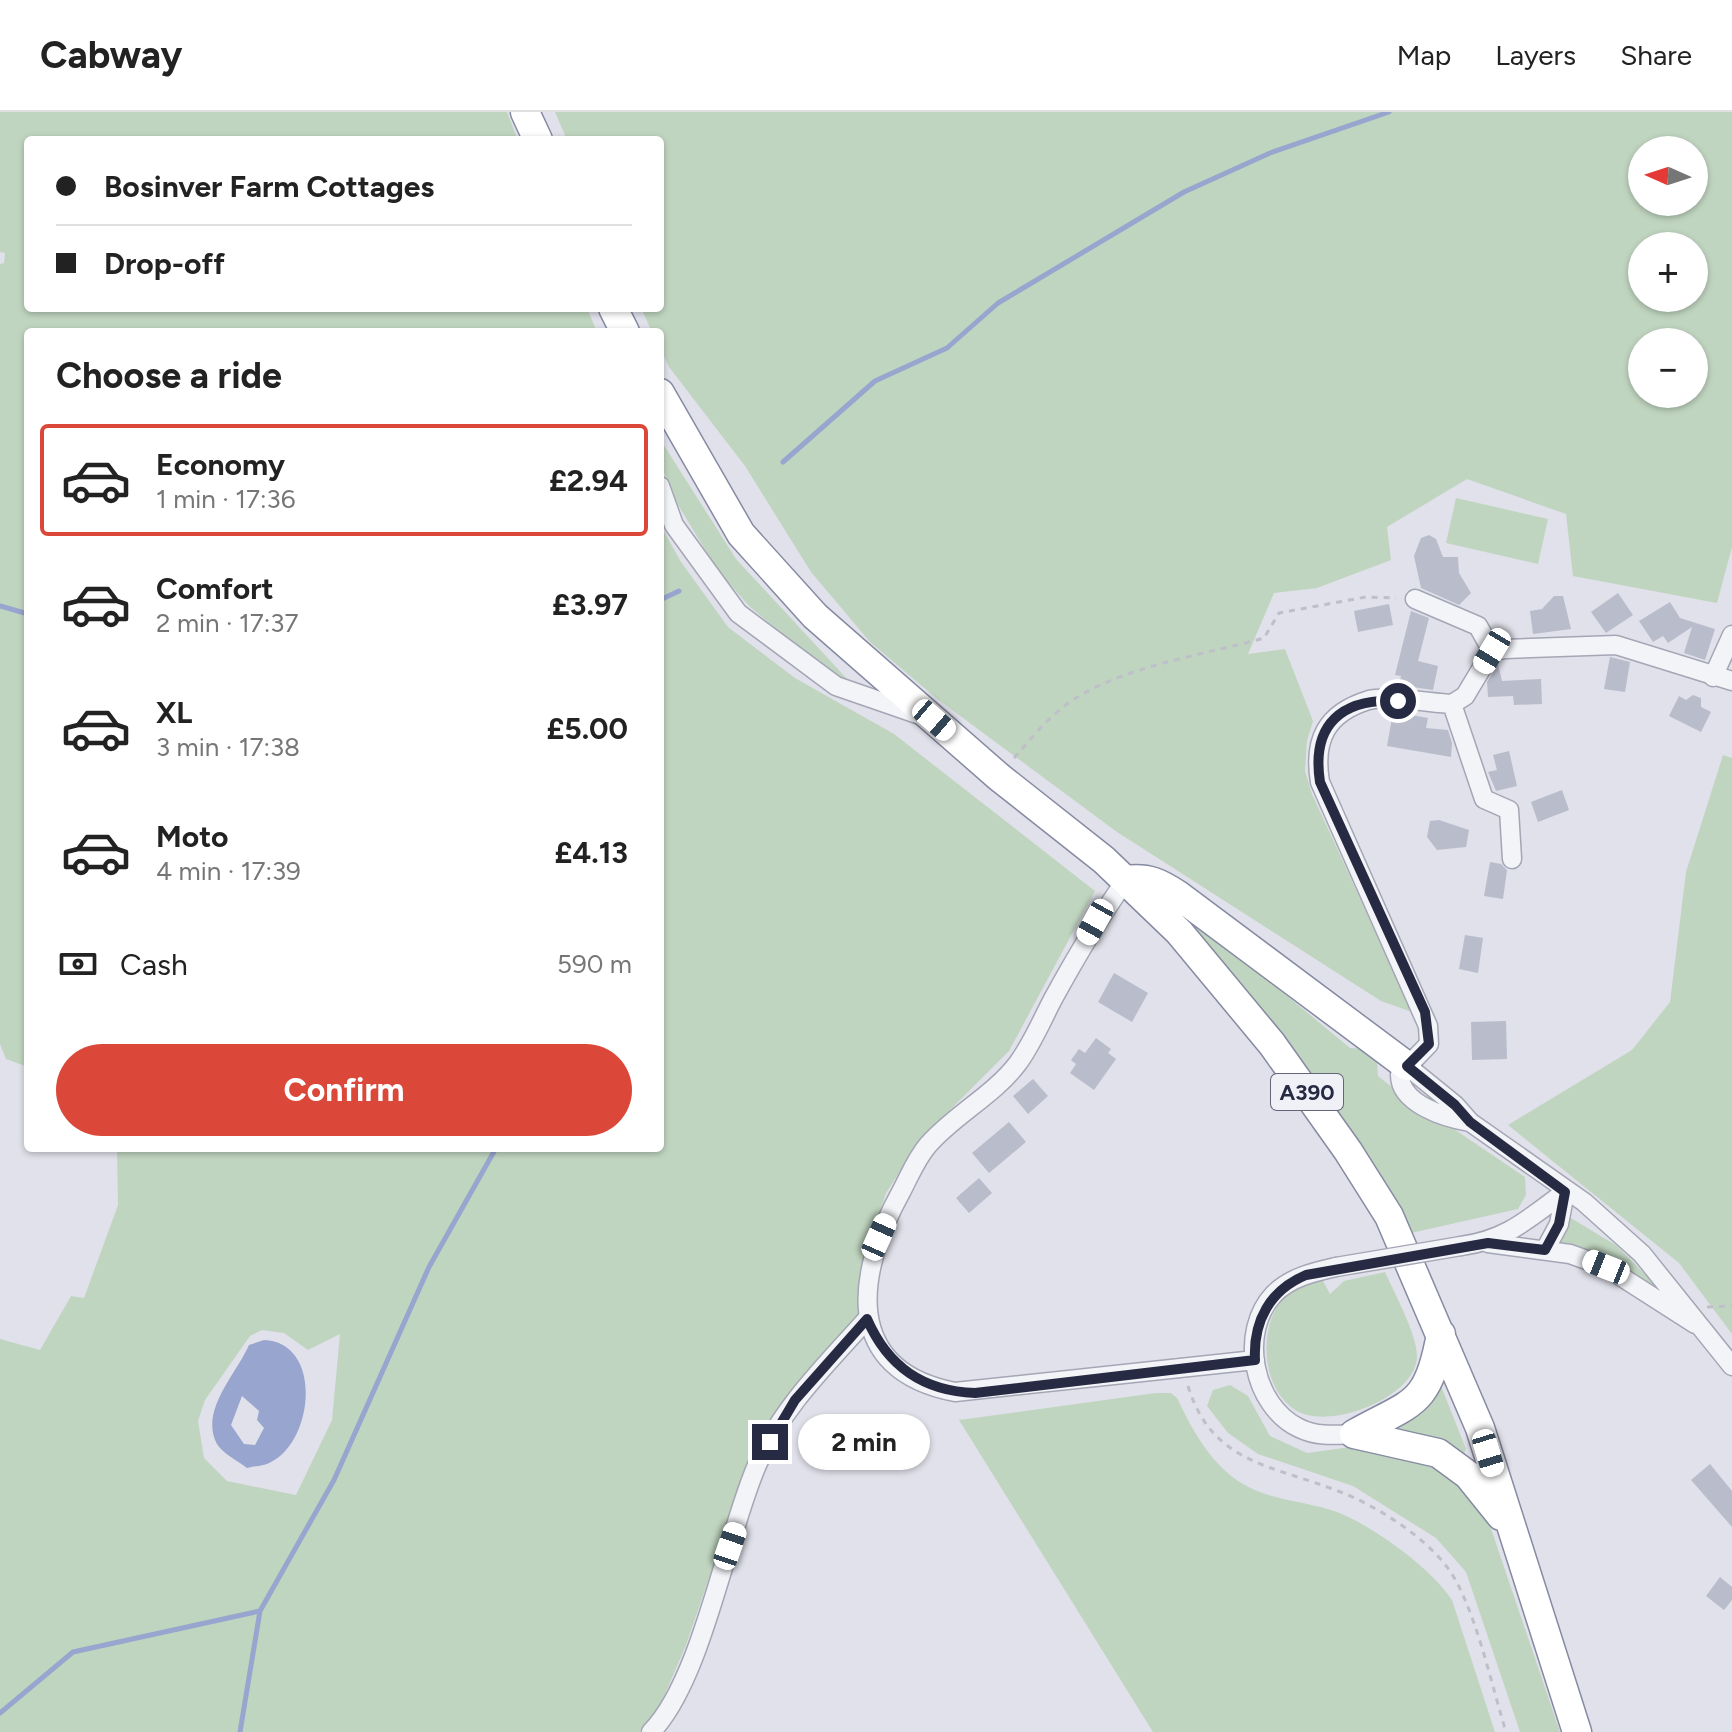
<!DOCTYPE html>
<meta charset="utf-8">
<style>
body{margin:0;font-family:Figtree,sans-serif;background:#f6f6f6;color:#222;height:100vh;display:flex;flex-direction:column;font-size:30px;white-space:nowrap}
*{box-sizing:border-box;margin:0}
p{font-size:26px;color:#767676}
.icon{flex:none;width:44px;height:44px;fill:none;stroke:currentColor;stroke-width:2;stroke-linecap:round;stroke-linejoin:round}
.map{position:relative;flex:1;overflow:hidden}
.drawer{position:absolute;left:24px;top:216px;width:640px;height:824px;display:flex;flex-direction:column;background:#fff;border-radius:8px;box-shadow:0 2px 6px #0004}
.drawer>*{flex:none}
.hud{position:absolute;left:24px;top:24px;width:640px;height:176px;border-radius:8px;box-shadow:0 2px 6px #0004;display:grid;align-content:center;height:176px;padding:0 32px;background:#fff}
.needle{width:52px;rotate:273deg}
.buttons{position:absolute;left:1628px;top:24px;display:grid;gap:16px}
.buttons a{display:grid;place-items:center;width:80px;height:80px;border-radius:50%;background:#fff;box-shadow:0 2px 6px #0004;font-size:40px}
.end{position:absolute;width:36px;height:36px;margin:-18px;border:10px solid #272a43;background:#fff;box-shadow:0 0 0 4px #fff}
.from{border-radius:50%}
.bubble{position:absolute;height:56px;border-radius:28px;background:#fff;box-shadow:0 2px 6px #0004;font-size:26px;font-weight:700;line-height:56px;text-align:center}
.car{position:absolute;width:24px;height:48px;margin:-24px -12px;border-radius:10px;box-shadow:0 0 6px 2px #0007;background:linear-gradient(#fff 24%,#345 0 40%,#fff 0 76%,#345 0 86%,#fff 0)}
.hud b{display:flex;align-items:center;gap:28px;height:76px;font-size:30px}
.hud b+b{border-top:2px solid #e0e0e0}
.hud i{width:20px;height:20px;background:#222}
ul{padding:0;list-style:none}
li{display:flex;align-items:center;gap:24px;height:112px;margin:0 16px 12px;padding:0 16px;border:4px solid transparent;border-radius:8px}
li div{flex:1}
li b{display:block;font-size:30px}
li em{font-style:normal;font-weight:700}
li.on{border-color:#db4839}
li>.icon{width:72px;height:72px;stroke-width:1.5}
h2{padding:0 32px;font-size:36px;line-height:96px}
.pay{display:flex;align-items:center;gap:20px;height:88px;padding:0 32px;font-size:30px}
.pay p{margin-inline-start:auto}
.primary-button{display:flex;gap:16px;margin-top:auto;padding:16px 32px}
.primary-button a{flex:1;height:92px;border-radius:48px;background:#db4839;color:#fff;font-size:32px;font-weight:700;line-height:92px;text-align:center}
header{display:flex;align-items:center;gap:48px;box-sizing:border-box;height:112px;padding:0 40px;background:#fff;border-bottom:2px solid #e0e0e0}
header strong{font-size:38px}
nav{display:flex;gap:44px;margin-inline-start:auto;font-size:28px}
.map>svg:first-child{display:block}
.green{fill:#c0d5c0;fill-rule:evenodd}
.water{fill:#98a5ce;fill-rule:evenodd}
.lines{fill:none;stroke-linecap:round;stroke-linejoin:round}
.stream{stroke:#98a5ce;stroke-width:5}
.building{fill:#b9bccb}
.minor-casing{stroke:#a5a6b5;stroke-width:21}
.highway-casing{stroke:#868aa2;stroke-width:31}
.path{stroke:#bebfc9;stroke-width:3;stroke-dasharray:6 6;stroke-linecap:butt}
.minor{stroke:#f3f4f8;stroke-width:18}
.highway{stroke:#fff;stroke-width:28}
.minor-bridge-casing{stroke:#a5a6b5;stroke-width:21;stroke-linecap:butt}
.minor-bridge{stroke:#f3f4f8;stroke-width:18}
.route{stroke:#272a43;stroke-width:10}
.labels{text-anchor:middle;stroke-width:6;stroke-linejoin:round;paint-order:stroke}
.shield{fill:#f0f1f7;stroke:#636679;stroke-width:2}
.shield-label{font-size:22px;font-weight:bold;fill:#272a43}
</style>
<header>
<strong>Cabway</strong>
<nav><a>Map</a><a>Layers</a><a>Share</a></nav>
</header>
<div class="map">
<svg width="1732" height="1620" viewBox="0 0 1732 1620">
<rect width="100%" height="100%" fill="#e0e1ea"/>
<path class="green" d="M0,0H507L518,28H28V196H587L597,220H28V955L6,947L0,932V152L4,151L5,141L0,140Z
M555,0H1732V435L1717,491L1573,464L1566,402L1467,367L1387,415L1391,448L1317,476L1274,481L1248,542L1285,537L1313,609L1307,629L1305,659L1312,682L1412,900L1381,889L1117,720L936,586L870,530L811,460L745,354L669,255L660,236V220H652L641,196H660V28H567ZM1642,38H1694V90H1642ZM1642,134H1694V186H1642ZM1642,230H1694V282H1642Z
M660,327L736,447L849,569L837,567L749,494L716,456L674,386L660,350Z
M1456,386L1548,407L1538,452L1446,431Z
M660,412L681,450L728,515L795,566L894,622L1095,779L1009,939L921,1027L886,1081L865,1143L858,1204L802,1266L768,1312L749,1350L686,1533L662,1589L640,1620H0V1227L40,1238L71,1184L84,1186L118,1093L117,1036H660ZM262,1218L284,1221L308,1238L340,1222L332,1308L296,1383L227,1369L204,1346L198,1309L205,1288L250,1224Z
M1723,643L1732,646V1222L1679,1151L1508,1013L1632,938L1670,890L1686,760Z
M1170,787L1350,936L1366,937L1377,950L1378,964L1393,976L1525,1065L1526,1083L1518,1097L1411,1121L1353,1020L1246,878L1166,788Z
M1566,1103L1617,1134L1685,1203L1627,1156L1554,1129Z
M1385,1160C1394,1181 1418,1223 1417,1246C1414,1286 1330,1318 1297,1299C1258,1277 1256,1203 1293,1177C1300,1172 1313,1170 1322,1167L1330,1182L1344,1169Z
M1230,1273L1248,1284L1270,1324L1307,1341L1358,1334L1419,1340L1482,1390L1560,1620H1520L1466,1460L1436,1426L1353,1374L1258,1342L1228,1321L1207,1294L1213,1278Z
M1441,1274L1466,1337L1464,1342L1380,1315Z
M1156,1281H1171L1177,1286C1193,1319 1211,1353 1243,1372C1271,1389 1307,1389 1337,1400C1373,1414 1431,1456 1452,1488L1495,1620H1153L959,1308Z"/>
<path class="water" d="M264,1228C324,1231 313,1330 271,1350C265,1354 254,1354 247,1356C238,1349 222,1341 217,1332C199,1299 237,1261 249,1233ZM242,1284L259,1299L257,1308L264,1316L255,1333L244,1332L231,1313Z"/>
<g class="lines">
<path class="stream" d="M783,350L875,269L947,236L998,191L1184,80L1270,41L1389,0
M660,488L679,479
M0,494L28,502
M0,1601L73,1540L260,1499L334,1368L429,1155L496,1036
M240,1620L260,1499"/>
</g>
<path class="building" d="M1429,423L1436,427L1443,445H1458L1459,461L1471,481L1459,493L1421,476L1414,444L1421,426Z
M1618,481L1633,503L1606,521L1591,500Z
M1554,484H1563L1571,517L1533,522L1530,499L1542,497Z
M1670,490L1680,506L1715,517L1705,548L1684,541L1692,515L1668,531L1663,524L1653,530L1639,509Z
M1389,492L1393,513L1358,520L1354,499Z
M1411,499L1429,506L1418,549L1438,554L1433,578L1399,573L1401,564L1395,563Z
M1610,545L1630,550L1625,580L1604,577Z
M1498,552L1502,569L1541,567L1542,592L1514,593L1513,584L1488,585L1487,570Z
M1693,583L1701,586V595L1711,600L1701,620L1669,604L1679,584L1686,588Z
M1393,600L1428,606L1426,616L1448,618L1452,631L1451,645L1387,634Z
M1509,639L1517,674L1496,679L1488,660L1497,658L1493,643Z
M1562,678L1569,698L1538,710L1531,690Z
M1439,708L1469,718L1466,735L1437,738L1427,725L1430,709Z
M1490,750L1501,752L1507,758L1503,787L1484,784Z
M1465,823L1483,826L1478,861L1459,857Z
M1114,861L1148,881L1132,910L1098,890Z
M1506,909L1507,947L1472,948L1471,910Z
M1096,926L1111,937L1108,941L1116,947L1094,978L1070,961L1076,952L1071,948L1079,937L1085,941Z
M1033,967L1048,984L1028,1002L1013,984Z
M1009,1010L1026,1030L989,1061L972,1041Z
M979,1066L992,1081L969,1101L956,1086Z
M1710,1352L1732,1379V1415L1691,1368Z
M1720,1465L1732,1475V1488L1724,1498L1706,1484Z"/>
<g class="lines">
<defs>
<path id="minor" d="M660,374L674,413L738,501L836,574L920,603
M1415,487L1478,514L1492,539
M1713,565L1732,523
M1452,592L1465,584L1492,539L1505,537L1616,533L1732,569
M1126,768C1098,807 1076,845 1053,887C1042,908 1032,932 1018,951C993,984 955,1002 928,1033C916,1047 910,1063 901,1080C857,1159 840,1258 955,1280L1255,1248
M1407,954L1455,993L1470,1010L1584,1090L1642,1142L1732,1254
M1470,1010C1446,1006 1399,992 1400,962L1429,932L1428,914L1320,670C1313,628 1326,601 1369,588C1388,583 1431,591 1452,592L1484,687L1509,698L1512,747
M1488,1131L1570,1142L1606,1155L1695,1212
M1461,1134C1507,1128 1529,1106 1565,1080
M1545,1138L1559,1112L1565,1080
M1336,1155C1314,1160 1291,1165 1274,1182C1238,1220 1253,1294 1299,1316C1317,1325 1335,1323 1354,1322
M651,1620C702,1568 726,1424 757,1353C781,1296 827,1252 867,1207"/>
<path id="highway" d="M525,0L538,28
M613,196L625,220
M660,281L741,422L815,504L999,665L1104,748L1179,820L1272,932L1348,1039L1389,1104L1480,1316L1577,1620
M1126,768C1148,765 1160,771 1178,783L1407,954
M1354,1322L1438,1341L1468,1363L1501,1404
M1354,1322C1413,1289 1428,1295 1441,1222"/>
</defs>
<use href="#minor" class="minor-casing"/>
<use href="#highway" class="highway-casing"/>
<path class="path" d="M1014,646C1034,623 1054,598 1081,583C1132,553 1207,542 1264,526L1279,501L1366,485L1396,486
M1707,1195L1732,1194
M1188,1274C1212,1352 1272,1353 1338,1379C1375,1393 1423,1423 1447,1455C1474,1490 1492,1575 1506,1620"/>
<use href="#minor" class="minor"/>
<use href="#highway" class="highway"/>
<defs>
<path id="minor-bridge" d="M1336,1155L1461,1134"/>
</defs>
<use href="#minor-bridge" class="minor-bridge-casing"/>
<use href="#minor-bridge" class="minor-bridge"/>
</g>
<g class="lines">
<path class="route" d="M770,1330L795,1288L867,1207C888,1255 923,1279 975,1281L1255,1248C1253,1209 1270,1178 1306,1163L1488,1131L1545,1138L1559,1112L1565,1080L1470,1010L1455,993L1407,954L1429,932L1425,900L1320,670C1311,612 1342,586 1398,589"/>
</g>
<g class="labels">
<rect class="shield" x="1271" y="962" width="72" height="36" rx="6"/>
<g class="shield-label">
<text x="1307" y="988">A390</text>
</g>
</g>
</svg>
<div class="buttons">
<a><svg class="needle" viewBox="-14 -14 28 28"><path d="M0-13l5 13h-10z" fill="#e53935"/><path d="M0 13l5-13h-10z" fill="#767676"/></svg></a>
<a>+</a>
<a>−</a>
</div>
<i class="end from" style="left:1398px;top:589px"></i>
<i class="end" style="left:770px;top:1330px"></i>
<div class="bubble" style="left:798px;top:1302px;width:132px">2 min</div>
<i class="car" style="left:1492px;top:539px;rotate:211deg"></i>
<i class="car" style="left:934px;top:608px;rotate:131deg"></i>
<i class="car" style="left:1095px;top:810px;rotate:209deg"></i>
<i class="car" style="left:879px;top:1125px;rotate:24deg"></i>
<i class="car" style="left:1606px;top:1155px;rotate:292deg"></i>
<i class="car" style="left:1488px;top:1341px;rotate:163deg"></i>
<i class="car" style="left:730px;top:1434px;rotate:19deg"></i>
<div class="hud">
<b><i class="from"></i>Bosinver Farm Cottages</b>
<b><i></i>Drop-off</b>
</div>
<section class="drawer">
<h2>Choose a ride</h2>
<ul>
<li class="on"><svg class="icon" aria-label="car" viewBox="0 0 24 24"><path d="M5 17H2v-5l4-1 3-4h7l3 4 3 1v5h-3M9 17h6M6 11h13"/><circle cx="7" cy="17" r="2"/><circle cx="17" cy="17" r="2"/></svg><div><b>Economy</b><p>1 min · 17:36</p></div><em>£2.94</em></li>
<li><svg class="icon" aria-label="car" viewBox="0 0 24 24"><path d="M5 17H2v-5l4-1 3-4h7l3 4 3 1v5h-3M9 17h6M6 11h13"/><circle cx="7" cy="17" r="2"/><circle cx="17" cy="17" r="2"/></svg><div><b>Comfort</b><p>2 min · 17:37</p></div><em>£3.97</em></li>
<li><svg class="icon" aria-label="car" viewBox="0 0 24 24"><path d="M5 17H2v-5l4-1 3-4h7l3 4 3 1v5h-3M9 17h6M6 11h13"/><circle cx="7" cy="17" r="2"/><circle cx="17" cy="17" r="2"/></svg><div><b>XL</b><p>3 min · 17:38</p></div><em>£5.00</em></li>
<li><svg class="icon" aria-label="car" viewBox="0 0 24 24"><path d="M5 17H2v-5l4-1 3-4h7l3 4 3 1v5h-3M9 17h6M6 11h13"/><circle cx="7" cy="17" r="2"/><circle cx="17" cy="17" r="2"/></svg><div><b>Moto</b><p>4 min · 17:39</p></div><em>£4.13</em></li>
</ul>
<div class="pay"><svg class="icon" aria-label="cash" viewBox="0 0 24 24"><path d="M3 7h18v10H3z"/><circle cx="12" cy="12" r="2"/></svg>Cash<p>590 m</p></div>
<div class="primary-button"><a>Confirm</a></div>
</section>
</div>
